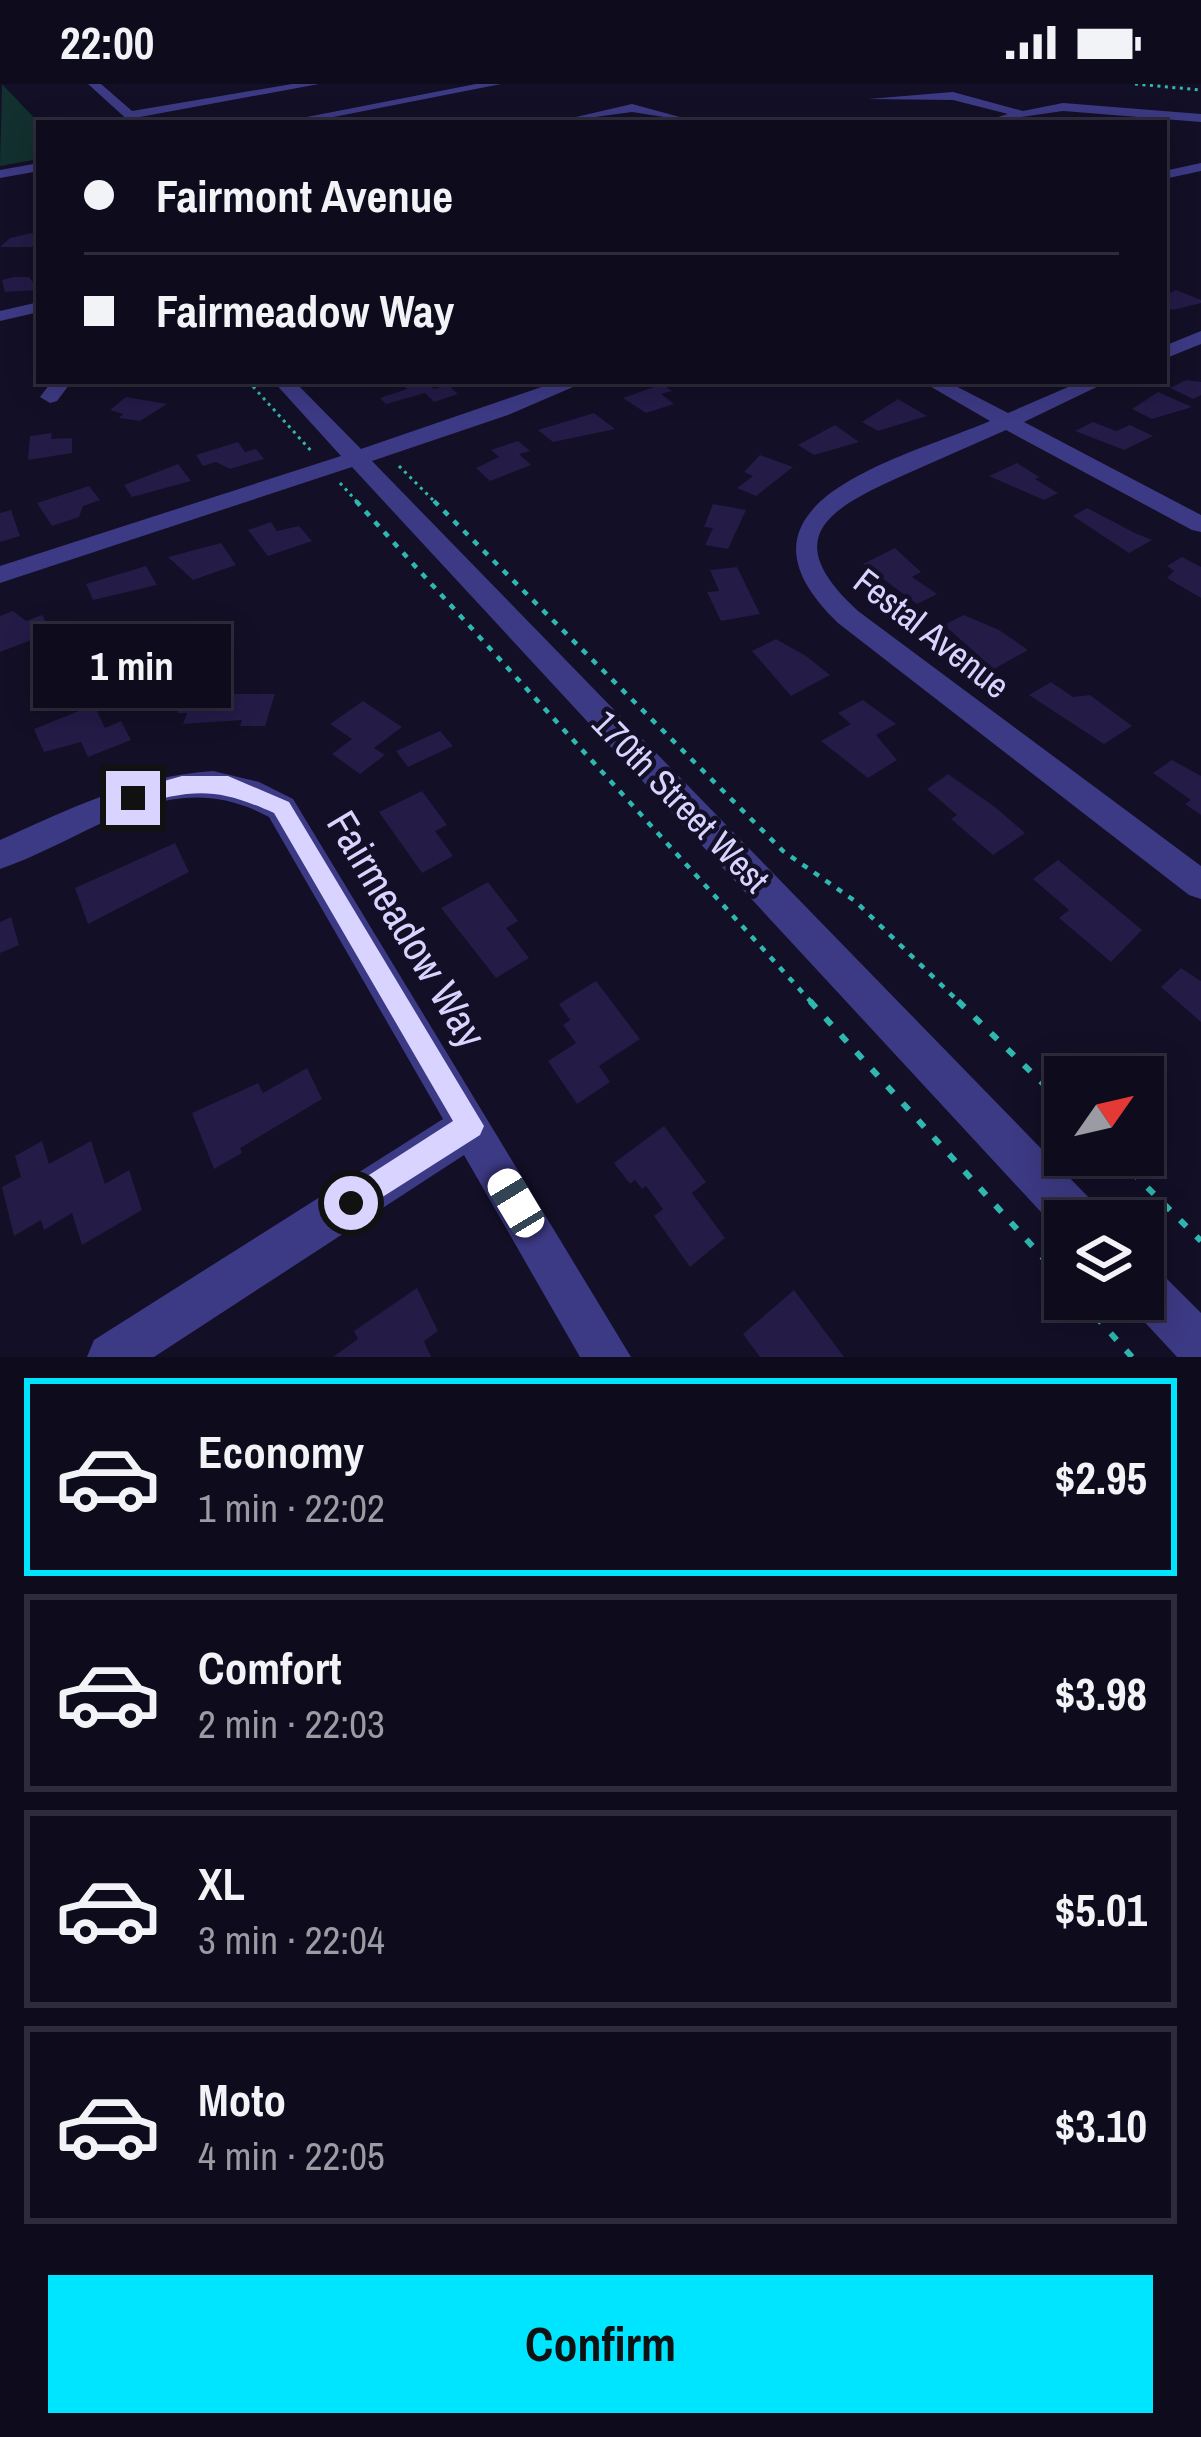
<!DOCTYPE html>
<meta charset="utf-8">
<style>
body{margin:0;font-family:"Archivo Narrow",sans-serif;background:#1c1929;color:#f1f3f6;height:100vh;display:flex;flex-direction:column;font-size:45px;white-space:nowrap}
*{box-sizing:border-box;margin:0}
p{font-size:39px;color:#9b9ba3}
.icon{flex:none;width:66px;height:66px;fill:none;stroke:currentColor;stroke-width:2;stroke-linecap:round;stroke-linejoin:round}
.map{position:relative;height:1273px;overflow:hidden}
.details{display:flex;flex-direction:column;background:#0e0b1c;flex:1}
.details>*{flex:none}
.banner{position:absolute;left:36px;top:36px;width:1131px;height:264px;border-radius:0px;box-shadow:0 6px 30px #0003,0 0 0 3px #2e2b3b;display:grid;align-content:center;height:264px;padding:0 48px;background:#0e0b1c}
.needle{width:78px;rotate:56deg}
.buttons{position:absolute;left:1044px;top:972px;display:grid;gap:24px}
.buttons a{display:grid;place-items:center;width:120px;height:120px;border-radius:0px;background:#0e0b1c;box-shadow:0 6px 30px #0003,0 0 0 3px #2e2b3b;font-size:60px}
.end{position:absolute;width:54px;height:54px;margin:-27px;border:15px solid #d9d4ff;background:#111;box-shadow:0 0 0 6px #111}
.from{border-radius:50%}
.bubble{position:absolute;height:84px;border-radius:0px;background:#0e0b1c;box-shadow:0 6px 30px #0003,0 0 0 3px #2e2b3b;font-size:39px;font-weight:700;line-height:84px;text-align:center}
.car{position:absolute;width:36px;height:72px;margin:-36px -18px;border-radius:15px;box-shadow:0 0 9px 3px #0007;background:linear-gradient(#fff 24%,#345 0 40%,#fff 0 76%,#345 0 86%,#fff 0)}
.banner b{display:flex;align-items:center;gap:42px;height:114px;font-size:45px}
.banner b+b{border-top:3px solid #2e2b3b}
.banner i{width:30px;height:30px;background:#f1f3f6}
ul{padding:21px 0 0;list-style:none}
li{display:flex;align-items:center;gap:36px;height:198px;margin:0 24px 18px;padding:0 24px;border:6px solid #2e2b3b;border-radius:0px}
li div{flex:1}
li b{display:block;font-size:45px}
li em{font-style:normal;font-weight:700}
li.on{border-color:#00e5ff}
li>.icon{width:108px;height:108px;stroke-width:1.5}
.primary-button{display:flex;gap:24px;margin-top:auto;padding:24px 48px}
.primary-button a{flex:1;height:138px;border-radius:0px;background:#00e5ff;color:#111;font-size:48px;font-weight:700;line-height:138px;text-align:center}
.status{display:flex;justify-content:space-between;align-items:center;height:84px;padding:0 60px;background:#0e0b1c;direction:ltr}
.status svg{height:33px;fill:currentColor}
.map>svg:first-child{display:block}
.green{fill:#12302f}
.building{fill:#241b47}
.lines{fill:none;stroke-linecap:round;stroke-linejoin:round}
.path-far2{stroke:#2fb8b0;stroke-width:3;stroke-dasharray:3 4.5;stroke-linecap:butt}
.path-far1{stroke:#2fb8b0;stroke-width:4.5;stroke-dasharray:6 8;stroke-linecap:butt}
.path{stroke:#2fb8b0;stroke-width:6;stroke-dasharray:9 14;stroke-linecap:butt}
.minor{fill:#3d3a85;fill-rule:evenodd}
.route{fill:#d9d4ff}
.labels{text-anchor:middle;stroke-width:9;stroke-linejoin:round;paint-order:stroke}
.street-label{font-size:36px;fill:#d9d4ff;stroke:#130f26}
.near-street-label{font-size:42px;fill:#d9d4ff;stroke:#130f26}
</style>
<div class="status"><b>22:00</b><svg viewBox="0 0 49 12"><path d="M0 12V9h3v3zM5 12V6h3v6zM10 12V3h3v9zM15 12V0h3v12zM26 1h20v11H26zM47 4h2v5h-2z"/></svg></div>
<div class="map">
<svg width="1201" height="1273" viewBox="0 0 1201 1273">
<rect width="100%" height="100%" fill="#130f26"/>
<path class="green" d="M2,0L39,39V75L0,82Z"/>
<path class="building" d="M32,149L39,150V158L31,163H0L10,154Z
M14,193H29L39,206L5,208L2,196Z
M1176,206L1201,216V219L1173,226L1164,222V211Z
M1186,296L1201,298V311L1193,315L1170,304Z
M425,297L434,305L448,301L458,310L434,318L425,309L386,320L380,314L407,305L400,299Z
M662,300L672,307L661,310L674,320L646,329L623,314Z
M1158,308L1192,323L1152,335L1132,325Z
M126,313L167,320L140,337L119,334L123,330L110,326Z
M898,315L927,332L878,347L862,338Z
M594,329L615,345L553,358L538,346Z
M1093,338L1116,347L1130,341L1153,352L1124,366L1075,347Z
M835,341L859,358L814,371L798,361Z
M52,349L51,355L72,354V369L28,376L30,352Z
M518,357L530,367L519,370L531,381L490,397L476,384L499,373L491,366Z
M238,358L245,368L256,365L264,375L230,385L216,378L203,382L196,371Z
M760,371L793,383L756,412L737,404L753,392L744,388Z
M1017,379L1039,393L1035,395L1058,409L1044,416L989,392Z
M178,380L191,397L132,413L124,401Z
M89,402L100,416L83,422L79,433L52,442L37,419Z
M713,420L746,426L728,465L705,461L713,444L704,443Z
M1087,424L1135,449L1152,456L1129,469L1073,432Z
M11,426L20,452L0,458V429Z
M271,438L277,447L299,442L312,457L268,472L248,446Z
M221,459L236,481L193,496L168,473Z
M895,464L921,488L912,493L937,510L917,520L863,480Z
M1182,473L1201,483V514L1167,494L1174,487L1167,482Z
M146,482L157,501L93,516L86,500Z
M737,483L760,530L721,537L707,508L719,507L710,486Z
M13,527L26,537L42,531L52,548L0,568V532Z
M964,531L999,546L1028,566L994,585L944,541Z
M776,555L806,572L830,591L791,612L752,567Z
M132,588L146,614L117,625L104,599Z
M1051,598L1073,613L1090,611L1132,642L1104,660L1029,611Z
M230,610H275L265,642H240L242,636L183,640L187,629H177L181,621L192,619H227Z
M863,616L896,640L876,651L897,676L868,694L821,657L851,640L838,629Z
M363,617L402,643L374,664L385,671L360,690L332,670L352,655L330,640Z
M94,621L105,644L121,637L131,656L88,673L81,658L44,668L34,645Z
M440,647L453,662L408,683L396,667Z
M1172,676L1201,692V731L1185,720L1191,716L1153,689Z
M948,690L995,723L1025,749L993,771L951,735L957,731L927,705Z
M422,707L447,741L435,747L453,772L422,789L379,728Z
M175,759L189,788L88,840L75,804Z
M1058,776L1142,846L1111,878L1059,834L1069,826L1033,795Z
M488,798L518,837L506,844L529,874L496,894L441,824Z
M11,833L19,861L0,869V838Z
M1181,884L1201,897V938L1161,903Z
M596,897L640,955L599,982L610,998L577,1020L548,977L576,959L563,941L570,936L559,920Z
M307,984L322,1015L240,1064L242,1069L214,1085L192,1029L258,999L263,1009Z
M664,1042L706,1098L692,1109L725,1154L690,1183L654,1132L663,1125L646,1102L642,1105L635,1096L630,1100L614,1079Z
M42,1057L49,1080L91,1057L105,1100L129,1086L142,1126L82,1161L72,1129L44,1146L41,1136L14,1152L2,1103L21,1093L15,1072Z
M417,1204L438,1247L424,1257L431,1273H333L358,1255L354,1247Z
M794,1206L844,1273H760L743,1250Z"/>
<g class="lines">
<path class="path-far2" d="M1135,0L1201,6
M250,39L266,36
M248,297L313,369
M399,382L437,420
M340,399L359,420"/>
<path class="path-far1" d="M356,417L813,920
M434,417L783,767L855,817L961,920"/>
<path class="path" d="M810,917L1065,1198
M958,917L1065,1021
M1115,1071L1201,1157
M1080,1215L1132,1273"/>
<path class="minor" d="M88,0H101L132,27L292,0H319L140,33L145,39H131Z
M476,0H501L303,39H276Z
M953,8L1023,27L1063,19L1201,30V38L1063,27L978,39L1008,30L953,16L868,15Z
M632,20L702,39L632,28L550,39Z
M39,79V87L0,94V86Z
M1201,79V87L1164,95V87Z
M39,218V228L0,237V227Z
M1201,247V260L1164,275V262Z
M52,297H72L57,317L50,319L40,313Z
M273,297H294L361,365L559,297H587L508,331L372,377L1096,1121L1102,1137H1065L1064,1153L352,383L0,499V482L341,372Z
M921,297H946L1008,329L1082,297H1109L1024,338L1201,431V448L1192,446L1006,346C972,361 938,376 904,391C831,424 776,452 858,527L1201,782V815L1189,811L838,539C712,418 902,375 990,337Z
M213,687L259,698L293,715L631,1273H580L464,1071L154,1273H87L94,1256L443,1035L269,733C169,678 93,753 0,785V756C70,725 135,692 213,687Z
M1143,1180L1159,1187L1201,1229V1273H1177L1127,1219L1125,1215H1143Z"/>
</g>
<path class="route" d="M182,692H228L289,718L484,1042L480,1051L351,1133L341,1129V1109L453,1037L274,729C216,703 194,705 133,722L122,714L125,708Z"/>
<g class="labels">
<g class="street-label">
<text transform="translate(932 549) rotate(38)" y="13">Festal Avenue</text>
<text transform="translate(681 717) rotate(46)" y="13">170th Street West</text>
</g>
<g class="near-street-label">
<text transform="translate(407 845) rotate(59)" y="15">Fairmeadow Way</text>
</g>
</g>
</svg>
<div class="buttons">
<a><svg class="needle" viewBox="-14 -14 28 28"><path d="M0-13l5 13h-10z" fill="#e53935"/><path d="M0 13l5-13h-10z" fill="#9b9ba3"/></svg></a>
<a><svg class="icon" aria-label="layers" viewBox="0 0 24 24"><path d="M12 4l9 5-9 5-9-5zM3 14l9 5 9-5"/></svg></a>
</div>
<i class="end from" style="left:351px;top:1119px"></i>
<i class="end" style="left:133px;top:714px"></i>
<div class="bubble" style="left:33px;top:540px;width:198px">1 min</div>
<i class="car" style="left:516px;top:1119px;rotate:329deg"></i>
<div class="banner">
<b><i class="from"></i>Fairmont Avenue</b>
<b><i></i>Fairmeadow Way</b>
</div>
</div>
<section class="details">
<ul>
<li class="on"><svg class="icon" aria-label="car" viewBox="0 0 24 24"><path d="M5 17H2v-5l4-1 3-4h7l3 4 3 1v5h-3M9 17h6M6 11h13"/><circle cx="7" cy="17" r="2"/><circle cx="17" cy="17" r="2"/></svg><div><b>Economy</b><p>1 min · 22:02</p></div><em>$2.95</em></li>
<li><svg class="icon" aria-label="car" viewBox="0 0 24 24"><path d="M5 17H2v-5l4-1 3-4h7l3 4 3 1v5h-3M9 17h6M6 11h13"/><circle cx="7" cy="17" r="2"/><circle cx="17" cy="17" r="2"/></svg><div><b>Comfort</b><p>2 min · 22:03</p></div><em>$3.98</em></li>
<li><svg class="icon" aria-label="car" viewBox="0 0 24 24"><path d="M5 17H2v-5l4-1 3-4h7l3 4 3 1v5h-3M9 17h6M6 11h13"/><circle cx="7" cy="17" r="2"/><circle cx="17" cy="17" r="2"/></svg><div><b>XL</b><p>3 min · 22:04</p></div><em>$5.01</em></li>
<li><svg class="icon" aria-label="car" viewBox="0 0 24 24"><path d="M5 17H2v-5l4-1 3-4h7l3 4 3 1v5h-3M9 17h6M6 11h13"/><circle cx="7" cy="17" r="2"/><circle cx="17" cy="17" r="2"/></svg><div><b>Moto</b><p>4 min · 22:05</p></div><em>$3.10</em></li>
</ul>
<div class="primary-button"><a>Confirm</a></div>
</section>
